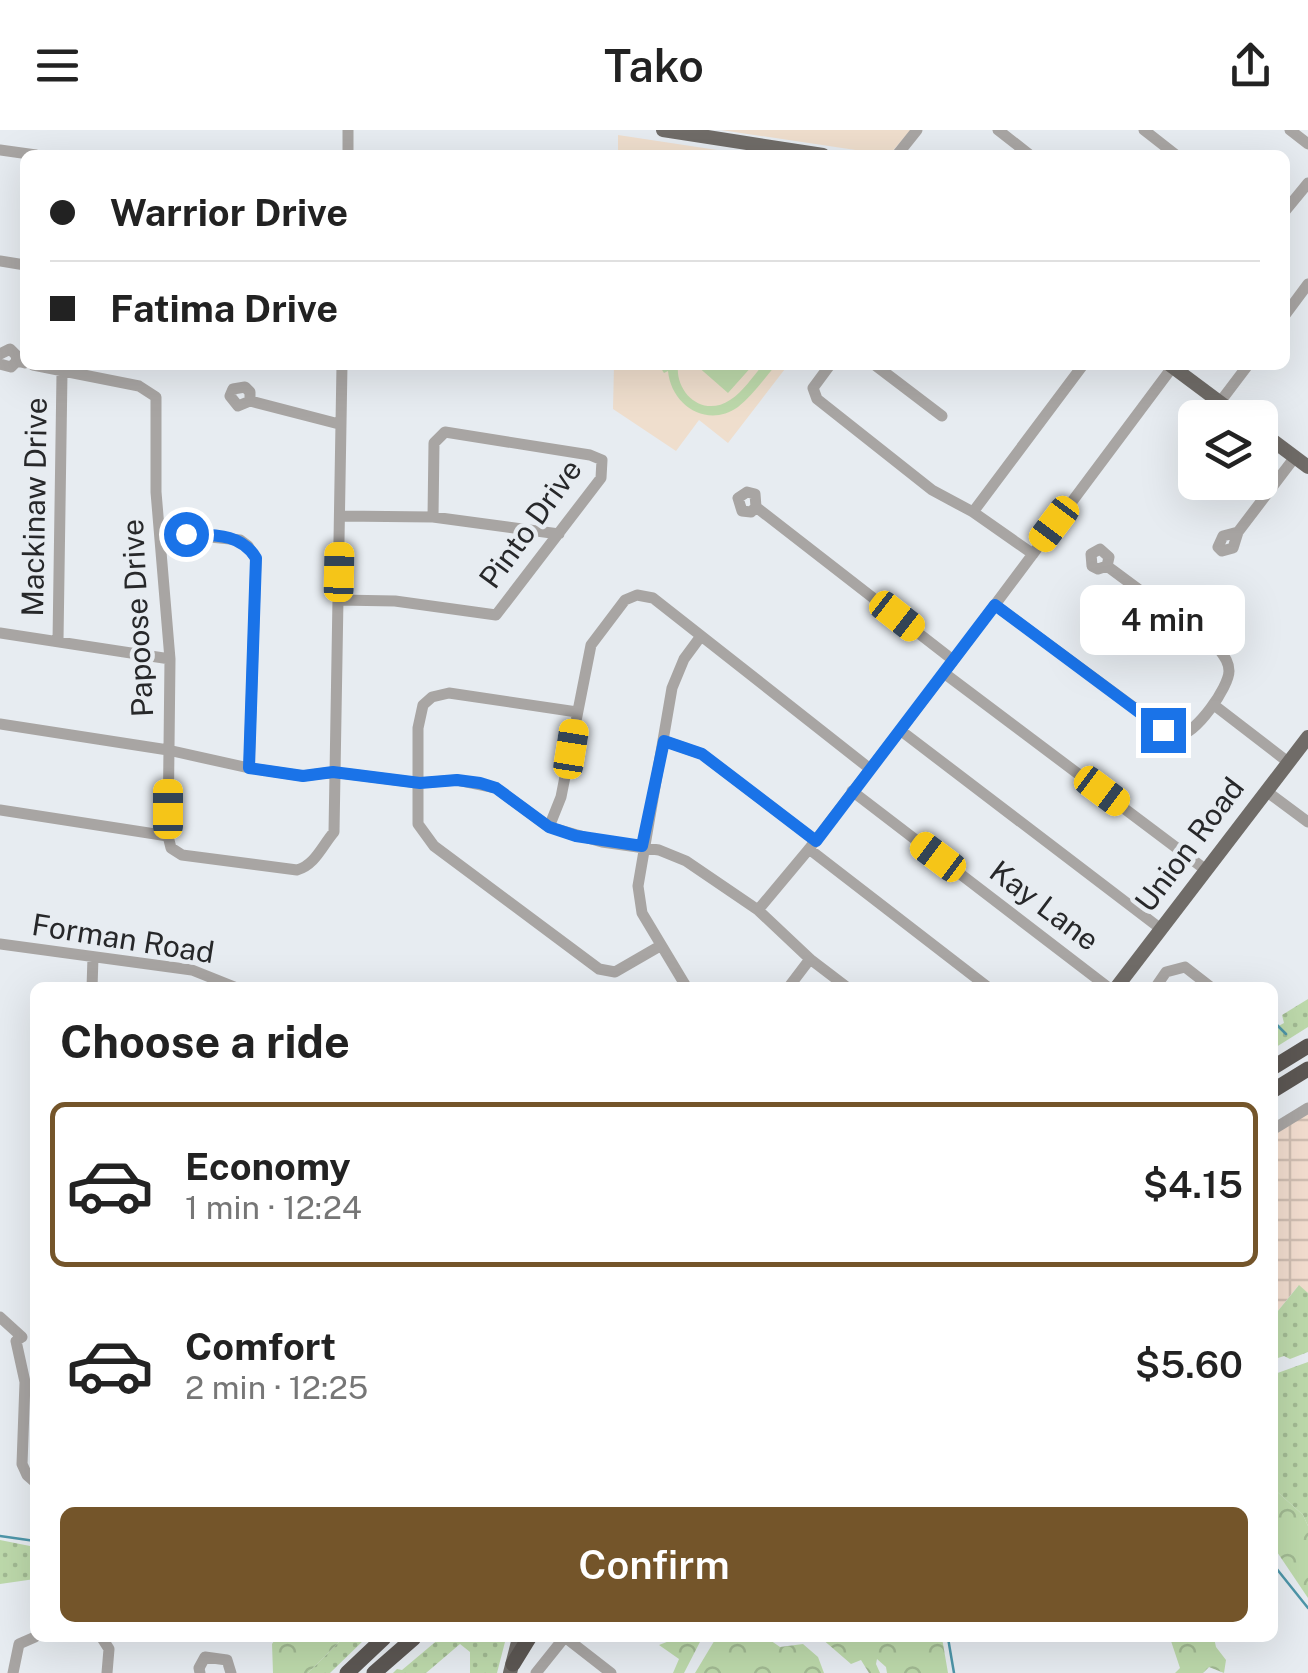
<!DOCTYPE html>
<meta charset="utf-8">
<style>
body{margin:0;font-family:"Public Sans",sans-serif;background:#f2f2f2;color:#222;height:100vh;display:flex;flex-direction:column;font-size:38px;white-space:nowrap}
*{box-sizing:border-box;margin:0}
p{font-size:32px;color:#767676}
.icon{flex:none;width:55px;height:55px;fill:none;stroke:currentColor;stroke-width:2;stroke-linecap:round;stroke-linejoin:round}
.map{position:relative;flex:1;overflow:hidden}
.panel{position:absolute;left:30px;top:852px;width:1248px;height:660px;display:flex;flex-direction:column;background:#fff;border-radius:15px;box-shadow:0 10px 40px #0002}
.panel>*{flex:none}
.top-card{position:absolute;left:20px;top:20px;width:1270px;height:220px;border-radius:15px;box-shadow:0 10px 40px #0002;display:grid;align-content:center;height:220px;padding:0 30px;background:#fff}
.fabs{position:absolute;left:1178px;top:270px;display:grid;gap:20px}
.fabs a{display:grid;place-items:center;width:100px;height:100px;border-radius:15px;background:#fff;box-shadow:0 10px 40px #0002;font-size:50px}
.end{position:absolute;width:45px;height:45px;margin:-22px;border:12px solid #1a73e8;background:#fff;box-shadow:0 0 0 5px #fff}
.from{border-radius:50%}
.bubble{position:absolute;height:70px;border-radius:15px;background:#fff;box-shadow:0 10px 40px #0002;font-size:32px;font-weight:600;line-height:70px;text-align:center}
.car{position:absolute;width:30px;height:60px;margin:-30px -15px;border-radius:12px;box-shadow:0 0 8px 2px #0007;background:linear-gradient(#f5c518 24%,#345 0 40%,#f5c518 0 76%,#345 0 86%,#f5c518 0)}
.top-card b{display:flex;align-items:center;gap:35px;height:95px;font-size:38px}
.top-card b+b{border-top:2px solid #e0e0e0}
.top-card i{width:25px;height:25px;background:#222}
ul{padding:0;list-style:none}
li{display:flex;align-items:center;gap:30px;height:165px;margin:0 20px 15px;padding:0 10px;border:5px solid transparent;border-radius:15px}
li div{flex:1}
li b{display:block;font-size:38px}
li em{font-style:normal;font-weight:600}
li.current{border-color:#74552a}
li>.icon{width:90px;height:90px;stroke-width:1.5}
h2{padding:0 30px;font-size:45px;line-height:120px}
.button{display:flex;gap:20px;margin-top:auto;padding:20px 30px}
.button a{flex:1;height:115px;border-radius:15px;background:#74552a;color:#fff;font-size:40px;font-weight:600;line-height:115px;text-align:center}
header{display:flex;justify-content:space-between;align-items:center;height:130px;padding:0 30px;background:#fff;font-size:45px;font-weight:600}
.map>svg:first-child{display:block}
.industrial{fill:url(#industrial-grid)}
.education{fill:#efdecd}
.grass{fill:url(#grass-dots)}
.forest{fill:url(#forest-crowns)}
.park{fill:#bdd9ab}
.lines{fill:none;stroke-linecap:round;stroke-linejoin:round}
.stream{stroke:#4e96a9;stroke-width:2.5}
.minor{stroke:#a8a5a3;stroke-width:11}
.major{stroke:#706c68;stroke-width:14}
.highway{stroke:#5c5753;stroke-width:15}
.route{stroke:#1a73e8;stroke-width:12}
.labels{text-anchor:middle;stroke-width:9;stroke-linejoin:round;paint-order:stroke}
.street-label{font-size:30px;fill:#27282a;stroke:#e7ecf1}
</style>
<header><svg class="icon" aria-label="menu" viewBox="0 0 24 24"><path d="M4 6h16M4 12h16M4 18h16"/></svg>Tako<svg class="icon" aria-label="share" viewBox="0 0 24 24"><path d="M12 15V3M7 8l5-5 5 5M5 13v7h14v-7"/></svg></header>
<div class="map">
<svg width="1308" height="1543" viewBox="0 0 1308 1543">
<defs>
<pattern id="industrial-grid" width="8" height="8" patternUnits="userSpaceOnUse" patternTransform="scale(2.5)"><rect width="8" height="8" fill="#f2ddcf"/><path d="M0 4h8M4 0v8" fill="none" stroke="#d0beb2"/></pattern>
<pattern id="grass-dots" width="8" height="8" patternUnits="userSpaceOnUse" patternTransform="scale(2.5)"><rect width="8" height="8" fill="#bdd9ab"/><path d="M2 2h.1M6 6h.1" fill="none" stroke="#a2ba93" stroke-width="1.8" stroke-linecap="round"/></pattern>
<pattern id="forest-crowns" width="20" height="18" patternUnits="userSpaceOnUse" patternTransform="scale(2.5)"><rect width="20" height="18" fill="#bdd9ab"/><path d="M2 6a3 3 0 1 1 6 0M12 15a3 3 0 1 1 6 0" fill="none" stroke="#a2ba93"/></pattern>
</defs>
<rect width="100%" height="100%" fill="#e7ecf1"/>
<path class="industrial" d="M1308,983V1163L1298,1156L1273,1187V1005Z"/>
<path class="education" d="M721,0H911L889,25Z
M618,5L750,25H618Z
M614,235H788L728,313L699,290L676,321L613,279Z"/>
<path class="grass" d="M1308,869V897L1273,919V899L1284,893L1282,885Z
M1299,1155L1308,1163V1222L1290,1229L1284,1226L1275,1229L1273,1187Z
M1308,1232V1396L1303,1385L1273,1358L1272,1245Z
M0,1410L35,1417V1449L0,1454Z
M343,1508H366L330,1543H308Z
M440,1508H506L497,1543H470V1522L460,1514L426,1543H393L397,1539L402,1540Z"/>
<path class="forest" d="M1273,1358L1303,1385L1308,1396V1468L1273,1416Z
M276,1508H343L308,1543H273L272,1514Z
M677,1508H702L684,1543H673L679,1529L659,1515Z
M716,1508H767L780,1517L803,1514L818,1527L824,1543H695Z
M821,1508H942L948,1543H887L886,1537L877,1529L876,1534L880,1543H869L861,1530L851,1534Z
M1170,1508H1214L1216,1517L1226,1530L1224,1543L1209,1537L1203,1543H1175L1180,1538Z"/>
<path class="park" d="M659,235H678C675,263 703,288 730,270C743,262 753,246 763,235H776C764,249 752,266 738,277C707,299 671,275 668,241L664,243Z
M696,235H753L728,263Z"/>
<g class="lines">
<path class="stream" d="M1276,894L1286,904
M0,1406L35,1411
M1272,1433L1308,1478
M948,1508L954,1543"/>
<path class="minor" d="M998,0L1030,25
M1144,0L1176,25
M1290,0L1308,14
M0,20L36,25
M348,25V0
M897,25L917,0
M1285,81L1308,53
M0,131L25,135
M1285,185L1308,154
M0,224L10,219L16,225L17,231L25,233
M0,234L11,237L17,231
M33,235L139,256L156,267V362L170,529L168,706
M830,235L813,258L817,269L932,360L973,382L1033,424
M875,235L942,286
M250,271V262L245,257L233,259L230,266L238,276L250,271L339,294
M1220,272L1248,235
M756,377L751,382L742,381L738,368L747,362L755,364L756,377L953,530
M973,382L1083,235
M340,386L433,387L559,404
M160,402L240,410L248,416L256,429L249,638
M1238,402L1233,418L1222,421L1218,417L1223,406L1238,402L1295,327
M339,470L395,471L496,485L601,348L602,330L590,325L445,302L434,313L433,387
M995,475L1163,599C1166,600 1176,605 1179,605C1196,604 1229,557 1229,541C1229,532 1224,526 1219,519L1107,436L1098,439L1092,436L1091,424L1100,419L1109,427L1107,436
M0,503L170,529
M58,511L62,243
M944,543L1206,740
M1214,575L1288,632
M577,582L449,563L432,567L423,575L418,598V694L434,716L599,839L615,842L660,816
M0,594L168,620L249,638L303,646L333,642L419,653L457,650L496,658L549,697L602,712L659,720L686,731L758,780L810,829L848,858
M900,600L1161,799
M664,611L702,624L816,711
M852,661L1109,858
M1266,661L1308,692
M0,680L168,706L171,718L182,725L297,740C315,735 322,716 334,702L342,235
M549,697L561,667L591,515L625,470L637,465L653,468L869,638
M809,719L989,858
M758,780L809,719L944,543L1174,235
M0,814L192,840L237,858
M92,858L93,827
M687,858L642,783L638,756L672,558L684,529L701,506
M788,858L810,829
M1155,858L1166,842L1185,837L1212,858
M1272,1000L1308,978
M0,1187L22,1207L16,1211L25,1252L22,1334L27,1345L35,1352
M102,1508L109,1519L107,1543
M566,1508L611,1543
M13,1543L19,1514L35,1507
M200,1543L199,1538L205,1527L227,1530L231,1543
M536,1543L564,1508"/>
<path class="major" d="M663,0L823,25
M1170,235L1241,288
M1260,301L1308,337
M1116,858L1308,607
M510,1543L519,1508"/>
<path class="highway" d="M1272,938L1308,916
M1272,961L1308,939
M513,1534L529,1508
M347,1543L384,1508
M374,1543L414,1508"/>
</g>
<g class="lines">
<path class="route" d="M186,404C214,405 241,403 256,428L249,638L303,646L333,642L420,653L457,650L480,653L496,658L549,697L576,706L642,716L664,611L702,624L816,711L995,475L1163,600"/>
</g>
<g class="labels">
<g class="street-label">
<text transform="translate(35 377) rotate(-89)" y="10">Mackinaw Drive</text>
<text transform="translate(531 394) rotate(-54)" y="10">Pinto Drive</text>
<text transform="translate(138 488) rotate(-93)" y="10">Papoose Drive</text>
<text transform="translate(1190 715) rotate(-53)" y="10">Union Road</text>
<text transform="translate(1044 776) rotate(37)" y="10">Kay Lane</text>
<text transform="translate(123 809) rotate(9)" y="10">Forman Road</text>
</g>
</g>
</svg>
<div class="fabs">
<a><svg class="icon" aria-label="layers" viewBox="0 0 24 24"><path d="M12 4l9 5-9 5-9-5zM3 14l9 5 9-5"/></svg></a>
</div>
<i class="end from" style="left:186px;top:404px"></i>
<i class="end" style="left:1163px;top:600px"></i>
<div class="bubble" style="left:1080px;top:455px;width:165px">4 min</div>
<i class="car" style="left:1054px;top:394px;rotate:217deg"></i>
<i class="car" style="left:339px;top:442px;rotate:1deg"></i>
<i class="car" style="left:897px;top:486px;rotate:128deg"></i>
<i class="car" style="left:571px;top:619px;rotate:9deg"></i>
<i class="car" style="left:1102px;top:661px;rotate:127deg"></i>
<i class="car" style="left:168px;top:679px;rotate:0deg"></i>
<i class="car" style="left:938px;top:727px;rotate:307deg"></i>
<div class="top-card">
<b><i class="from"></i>Warrior Drive</b>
<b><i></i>Fatima Drive</b>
</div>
<section class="panel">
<h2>Choose a ride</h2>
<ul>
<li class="current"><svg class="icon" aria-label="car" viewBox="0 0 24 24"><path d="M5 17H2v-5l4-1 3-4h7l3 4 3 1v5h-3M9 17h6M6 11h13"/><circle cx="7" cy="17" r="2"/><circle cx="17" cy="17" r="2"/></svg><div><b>Economy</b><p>1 min · 12:24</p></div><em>$4.15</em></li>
<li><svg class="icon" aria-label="car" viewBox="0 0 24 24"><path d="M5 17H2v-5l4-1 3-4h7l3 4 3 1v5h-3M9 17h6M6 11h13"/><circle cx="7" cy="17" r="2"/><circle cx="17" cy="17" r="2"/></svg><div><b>Comfort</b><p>2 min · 12:25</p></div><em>$5.60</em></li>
</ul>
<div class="button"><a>Confirm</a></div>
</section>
</div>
